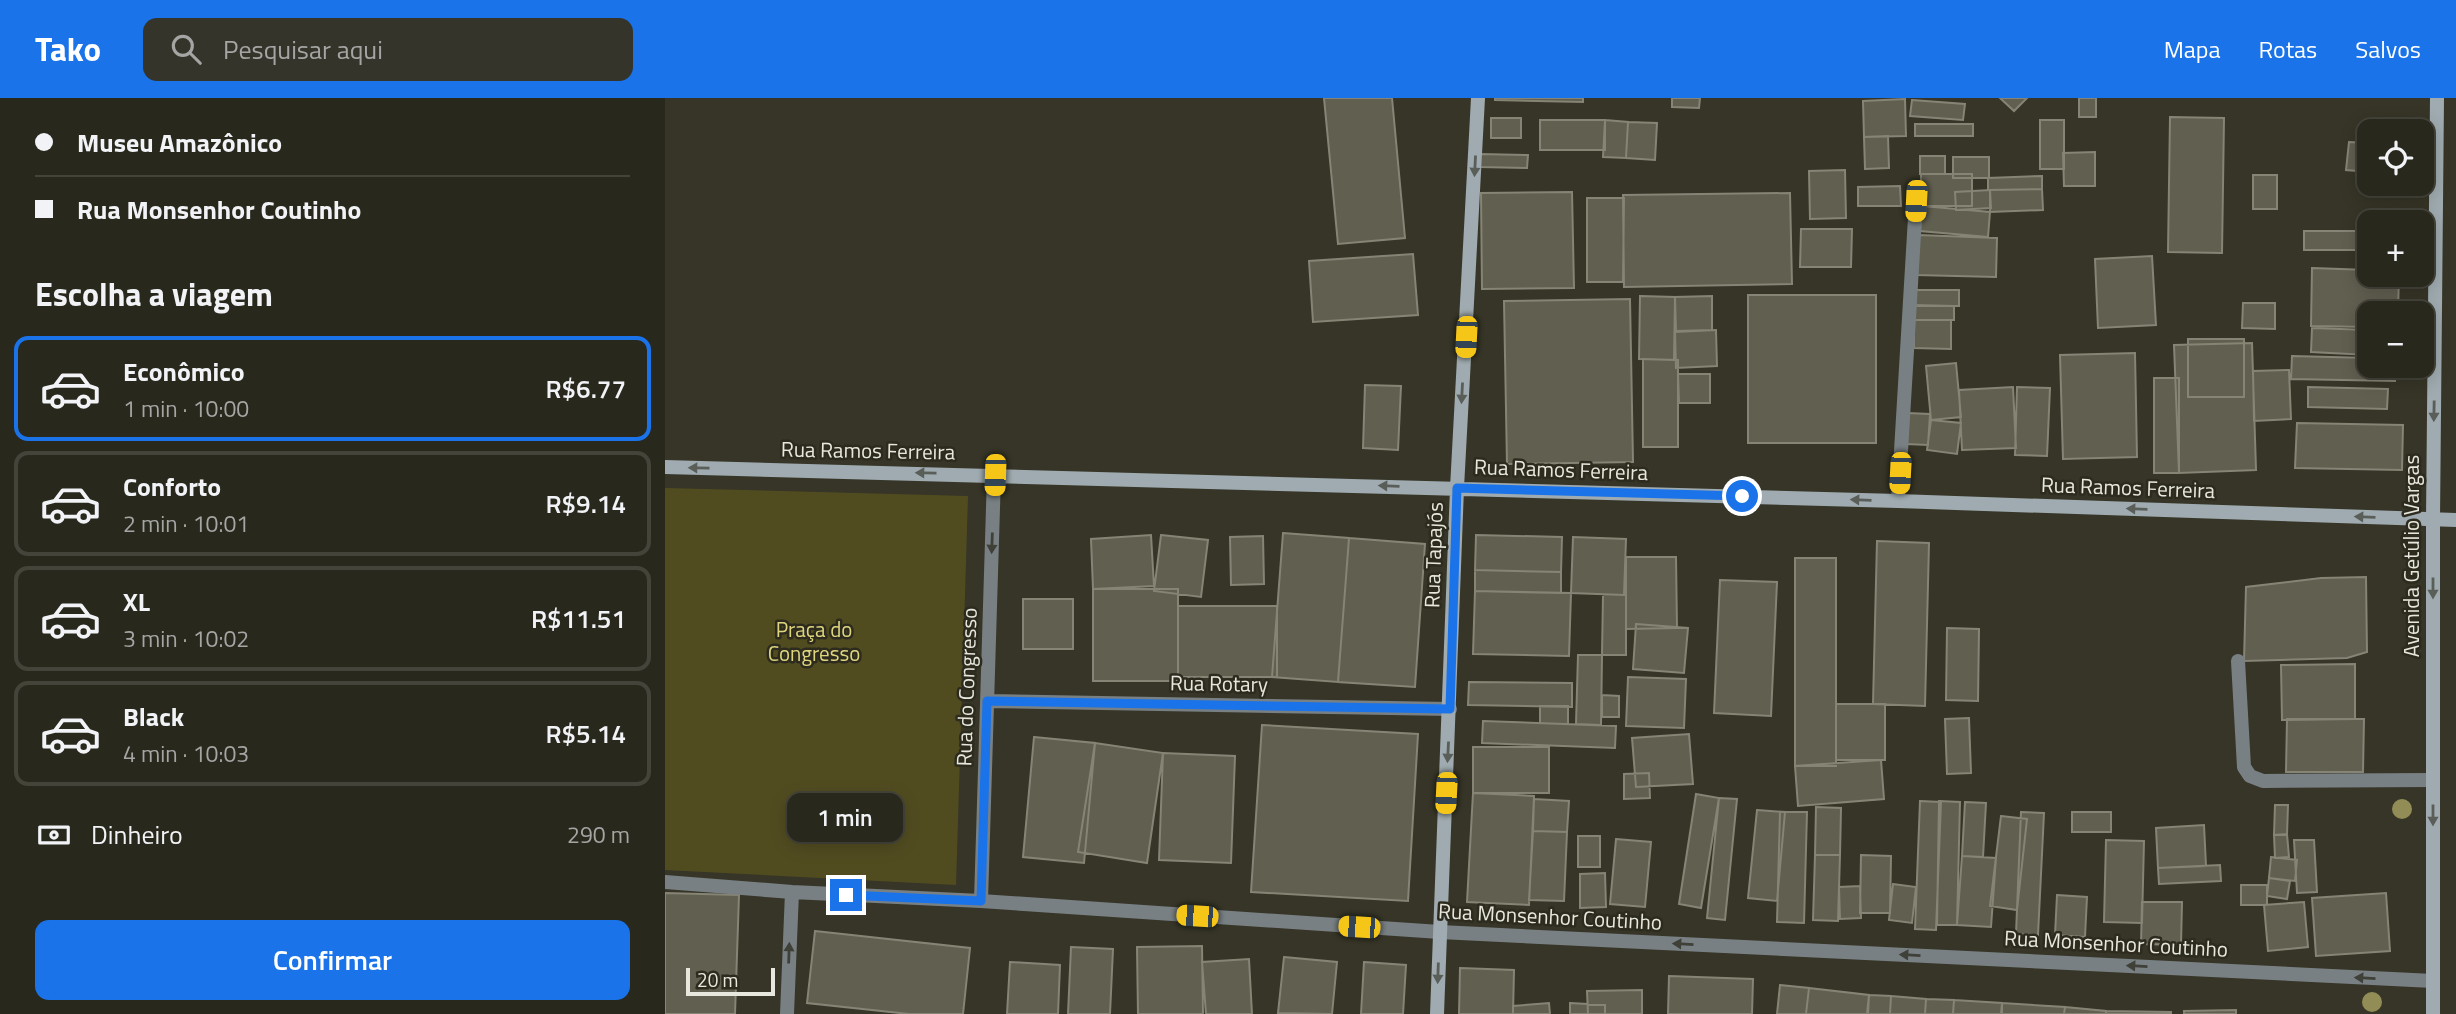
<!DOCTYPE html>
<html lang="pt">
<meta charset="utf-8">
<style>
body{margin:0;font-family:"Titillium Web",sans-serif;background:#34342a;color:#f1f3f6;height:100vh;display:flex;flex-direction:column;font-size:26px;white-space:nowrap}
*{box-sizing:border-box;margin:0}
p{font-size:23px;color:#a5a6a4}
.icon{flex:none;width:38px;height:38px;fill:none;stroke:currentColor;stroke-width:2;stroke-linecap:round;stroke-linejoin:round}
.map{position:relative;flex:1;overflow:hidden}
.details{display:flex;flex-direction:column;background:#28281d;width:665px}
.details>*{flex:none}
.guide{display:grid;align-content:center;height:154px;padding:0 35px;background:#28281d}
.controls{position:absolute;left:1692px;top:21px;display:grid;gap:14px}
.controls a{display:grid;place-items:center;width:77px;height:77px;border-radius:14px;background:#28281d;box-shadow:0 4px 18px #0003,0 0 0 2px #44443b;font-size:35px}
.scale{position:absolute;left:21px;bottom:18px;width:89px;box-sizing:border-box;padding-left:7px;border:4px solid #e7e7de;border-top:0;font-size:19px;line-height:24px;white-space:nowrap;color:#e7e7de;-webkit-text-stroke:5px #2c2b1e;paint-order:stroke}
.end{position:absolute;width:32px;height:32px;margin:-16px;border:9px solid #1a73e8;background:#fff;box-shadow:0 0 0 4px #fff}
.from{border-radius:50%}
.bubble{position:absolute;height:49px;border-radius:14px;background:#28281d;box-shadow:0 4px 18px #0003,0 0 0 2px #44443b;font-size:23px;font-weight:600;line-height:49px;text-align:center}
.car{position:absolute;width:21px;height:42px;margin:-21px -10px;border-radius:9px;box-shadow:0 0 5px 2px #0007;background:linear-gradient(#f5c518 24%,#345 0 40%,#f5c518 0 76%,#345 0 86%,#f5c518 0)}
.guide b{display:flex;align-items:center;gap:24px;height:66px;font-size:26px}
.guide b+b{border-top:2px solid #44443b}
.guide i{width:18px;height:18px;background:#f1f3f6}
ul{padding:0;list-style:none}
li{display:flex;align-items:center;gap:21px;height:105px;margin:0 14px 10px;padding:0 21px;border:4px solid #44443b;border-radius:14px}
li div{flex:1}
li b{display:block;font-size:26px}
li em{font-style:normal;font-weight:600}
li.active{border-color:#1a73e8}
li>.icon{width:63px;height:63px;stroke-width:1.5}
h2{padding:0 35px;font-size:32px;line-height:84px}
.pay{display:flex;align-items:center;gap:18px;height:77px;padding:0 35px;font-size:26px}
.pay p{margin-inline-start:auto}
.cta{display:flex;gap:14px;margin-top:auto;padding:14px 35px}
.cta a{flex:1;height:80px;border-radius:14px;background:#1a73e8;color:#fff;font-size:28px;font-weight:600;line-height:80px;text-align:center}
header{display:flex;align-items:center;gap:42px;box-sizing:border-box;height:98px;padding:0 35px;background:#1a73e8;color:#fff}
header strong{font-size:33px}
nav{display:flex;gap:38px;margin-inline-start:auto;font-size:24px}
.search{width:490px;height:63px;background:#34342a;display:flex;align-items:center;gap:18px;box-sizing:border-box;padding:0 24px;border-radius:14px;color:#a5a6a4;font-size:26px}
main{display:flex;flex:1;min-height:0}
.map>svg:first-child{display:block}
.green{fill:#514c20}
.building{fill:#605f50;stroke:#868475;stroke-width:2}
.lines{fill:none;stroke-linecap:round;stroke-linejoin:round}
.lane{stroke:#798084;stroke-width:14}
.street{stroke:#798084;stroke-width:14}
.secondary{stroke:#9fabb0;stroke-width:14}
.tree{fill:#928d57}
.oneway{fill:#5a5e58}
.oneway2{fill:#3f4038}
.route{stroke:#1a73e8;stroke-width:9}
.labels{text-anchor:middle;stroke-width:5;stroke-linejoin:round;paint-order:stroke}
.street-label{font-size:21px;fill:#e7e7de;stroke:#2c2b1e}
.park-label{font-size:21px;fill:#ded57e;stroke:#2c2b1e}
</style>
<header>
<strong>Tako</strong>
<div class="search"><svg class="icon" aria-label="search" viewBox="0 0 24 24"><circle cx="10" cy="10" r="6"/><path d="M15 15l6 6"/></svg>Pesquisar aqui</div>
<nav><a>Mapa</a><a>Rotas</a><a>Salvos</a></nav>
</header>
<main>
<section class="details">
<div class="guide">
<b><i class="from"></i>Museu Amazônico</b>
<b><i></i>Rua Monsenhor Coutinho</b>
</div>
<h2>Escolha a viagem</h2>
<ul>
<li class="active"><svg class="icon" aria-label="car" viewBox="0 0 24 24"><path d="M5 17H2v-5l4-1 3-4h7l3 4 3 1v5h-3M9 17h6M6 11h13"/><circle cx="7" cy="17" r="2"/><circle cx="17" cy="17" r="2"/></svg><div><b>Econômico</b><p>1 min · 10:00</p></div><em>R$6.77</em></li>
<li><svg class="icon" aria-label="car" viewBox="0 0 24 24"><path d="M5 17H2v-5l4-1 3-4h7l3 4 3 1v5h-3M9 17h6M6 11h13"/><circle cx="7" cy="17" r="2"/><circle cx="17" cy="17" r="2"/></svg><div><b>Conforto</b><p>2 min · 10:01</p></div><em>R$9.14</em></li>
<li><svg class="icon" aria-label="car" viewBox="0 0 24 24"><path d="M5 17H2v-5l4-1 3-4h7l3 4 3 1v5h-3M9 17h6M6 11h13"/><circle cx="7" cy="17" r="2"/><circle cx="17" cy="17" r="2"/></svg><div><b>XL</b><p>3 min · 10:02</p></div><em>R$11.51</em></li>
<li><svg class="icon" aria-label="car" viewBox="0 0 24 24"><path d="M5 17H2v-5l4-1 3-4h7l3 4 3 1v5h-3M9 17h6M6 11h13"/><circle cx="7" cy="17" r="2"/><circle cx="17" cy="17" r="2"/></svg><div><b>Black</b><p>4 min · 10:03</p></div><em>R$5.14</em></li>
</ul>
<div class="pay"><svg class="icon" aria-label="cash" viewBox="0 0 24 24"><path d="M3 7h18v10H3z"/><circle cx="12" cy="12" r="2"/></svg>Dinheiro<p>290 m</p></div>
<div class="cta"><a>Confirmar</a></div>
</section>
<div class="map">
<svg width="1791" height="916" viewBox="0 0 1791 916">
<rect width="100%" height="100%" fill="#363527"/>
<path class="green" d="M0,390L303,398L291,787L0,772Z"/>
<path class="building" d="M659,0H727L740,140L673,146Z
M830,0H918V4L830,2Z
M1007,0H1035L1034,10L1007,9Z
M1335,0H1362L1349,13Z
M1414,0H1431V19H1414Z
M1240,1L1241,38L1199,39L1198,3Z
M1247,2L1300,6L1298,22L1245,18Z
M1505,19L1559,20L1557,155L1503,154Z
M826,20H856V40H826Z
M875,22H940V52H875Z
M940,22L963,24L961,60L938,59Z
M1375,22H1399V71H1375Z
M963,24L992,25L990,62L961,60Z
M1250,26H1308V38H1250Z
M1223,38L1224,70L1200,71L1199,39Z
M1684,44L1704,45V74L1681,72Z
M1430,54V88H1399L1398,55Z
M815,56L863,57L862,70L815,69Z
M1255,58H1280V76H1255Z
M1288,59H1324V80H1288Z
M1180,72L1181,120L1145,121L1144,73Z
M1256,76H1307V108H1256Z
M1588,77H1612V111H1588Z
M1377,78V91L1323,92V80Z
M1235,88L1236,108H1193V89Z
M1377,91L1378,112L1325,114V92Z
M1325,92L1326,110L1291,112L1290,94Z
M907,94L909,190L817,191L816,95Z
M1125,95L1127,186L959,189L958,97Z
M922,100H959L958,184H922Z
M1257,108L1325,114L1323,139L1255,133Z
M1136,131H1187L1186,169H1135Z
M1639,133H1701V152H1639Z
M1253,137L1332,140L1331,179L1251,177Z
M748,156L753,217L648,224L644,163Z
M1487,158L1491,227L1433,230L1430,161Z
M1647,170L1704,172V177H1734L1733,215H1704V229L1646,228Z
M1247,192H1294V208H1247Z
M1083,197H1211V345H1083Z
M975,198L1010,199L1009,262L974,261Z
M1047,198V232L1011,233L1010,199Z
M965,201L968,364L842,366L839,203Z
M1578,205H1610V231L1577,230Z
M1248,207L1289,208V222H1248Z
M1249,222H1286V251L1249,250Z
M1647,230L1704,232V257L1646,254Z
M1051,232L1052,268L1011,270L1010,234Z
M1523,241H1579V299H1523Z
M1587,245L1591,372L1514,375L1509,247Z
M1470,255L1472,359L1398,361L1395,257Z
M1627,258L1704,260V268H1730V283L1626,281Z
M978,261L1013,262V349H978Z
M1291,265L1296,319L1266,322L1261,268Z
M1624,272L1626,321L1589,323L1588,273Z
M1013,276H1045V305H1014Z
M1489,280H1514V375H1489Z
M700,287L736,288L733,352L698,350Z
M1348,289L1351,350L1297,352L1294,292Z
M1352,289L1385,290L1382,358L1350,357Z
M1643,289L1723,291L1722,311L1643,309Z
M1242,315L1265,316L1263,347L1241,346Z
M1266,322L1296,325L1292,356L1262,352Z
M1632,325L1738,327L1737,372L1630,370Z
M618,435L684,440L673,584L607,579Z
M486,437L489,488L428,491L426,441Z
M496,437L543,442L536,499L489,493Z
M811,437L897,439L896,474L810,472Z
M598,438L599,486L566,487L565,439Z
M908,439L961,441L959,497L906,495Z
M684,440L760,446L750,589L673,584Z
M1212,443L1264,445L1260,608L1208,606Z
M961,459H1011L1012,530L961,531Z
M1130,460H1171V668H1130Z
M810,472L896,474V495L810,493Z
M1701,479L1702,554L1682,560L1579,563L1581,489L1656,480Z
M1055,482L1112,484L1106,618L1049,615Z
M428,491H513V583H428Z
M810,493L906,495L904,558L808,556Z
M938,497H961V557H937Z
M358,501H408V551H358Z
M513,508H612V579H513Z
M971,526L1023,530L1019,575L968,571Z
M1282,530L1314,531L1313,603L1281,602Z
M913,557H937L936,627L911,626Z
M1690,566V621L1617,622L1616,567Z
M963,579L1021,581L1019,630L961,628Z
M804,584L907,585V609L803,607Z
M937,597L954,598V619H937Z
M1171,606H1220V662H1171Z
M875,608H903V626H875Z
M1304,620L1306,675L1282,676L1280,621Z
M1622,621H1699L1698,674H1621Z
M818,623L951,628L950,650L817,645Z
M597,627L753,636L743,803L586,794Z
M1024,636L1028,686L971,689L967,640Z
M369,639L430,645L419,765L358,759Z
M430,645L498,655L482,765L413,754Z
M808,649H884V695H808Z
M498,655L570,658L566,765L494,762Z
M1216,662L1219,701L1133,708L1130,668Z
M984,675L985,700L959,701V676Z
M808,695L869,698L864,807L802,804Z
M1031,696L1054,700L1036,810L1014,806Z
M1054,700L1072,701L1060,822L1042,820Z
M869,701L904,703L902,734L868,733Z
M1255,703L1276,704L1271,832L1250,831Z
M1274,703L1295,704L1292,827H1272Z
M1300,704L1321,705L1318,759L1297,758Z
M1610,707H1623L1622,737H1609Z
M1151,709L1176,710L1175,757H1150Z
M1092,712L1120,714L1112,803L1083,800Z
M1115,714H1142L1139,825L1112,824Z
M1356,714L1379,715L1373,837L1351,836Z
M1407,714H1446V734H1407Z
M1336,718L1362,721L1352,812L1325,808Z
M1539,727L1541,768L1493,770L1491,730Z
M868,733L902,734L899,803L864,802Z
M1622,736L1624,759L1610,760L1609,737Z
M913,738H935V769H913Z
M951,741L986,744L980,809L945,806Z
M1441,742L1479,743L1477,825L1439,824Z
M1629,742H1649L1652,794L1632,795Z
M1150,757H1175L1173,823L1148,822Z
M1196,757L1226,758L1225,815H1195Z
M1297,758L1331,760L1326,829L1292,827Z
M1606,759L1632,762L1630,783L1604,780Z
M1555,767L1556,783L1494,786L1493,770Z
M940,775L941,809L915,810V776Z
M1604,780L1625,783L1622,801L1602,798Z
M1228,786L1251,789L1247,825L1224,822Z
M1576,787H1602V807H1576Z
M1195,788L1196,820L1175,821L1174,789Z
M0,795L74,797L70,916H0Z
M1721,795L1725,853L1651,858L1647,800Z
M1392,797L1422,799L1420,839L1390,837Z
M1477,804H1517L1516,847L1476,846Z
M1639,804L1643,849L1603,853L1599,807Z
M150,833L305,850L298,916H244L142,905Z
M537,848L538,916H473L472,849Z
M406,849L448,851L445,916H403Z
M619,859L672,864L667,916L613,915Z
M584,861L587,916H541L537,864Z
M345,864L395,867L393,916H342Z
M699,864L741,867L738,916H696Z
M795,870L849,872L848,916H794Z
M1004,878L1088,881L1087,916H1003Z
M1115,887L1144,890L1141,916H1112Z
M1144,890L1204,897L1202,916H1141Z
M977,892V916H923L922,893Z
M1204,897L1226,898L1225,916H1203Z
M1226,898L1261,901L1260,916H1225Z
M1261,901L1289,902L1288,916H1260Z
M1289,902L1337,905V916H1288Z
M884,905L885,916H848V908Z
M905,905L940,907V916H905Z
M1337,905L1400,909L1399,916H1336Z
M1400,909L1441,913V916H1399Z
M1571,912V916H1519V913Z
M1441,913L1506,914V916H1441Z"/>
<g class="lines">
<path class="lane" d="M1573,563L1579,669L1585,678L1598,683L1768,682"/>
<path class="street" d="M1233,403L1251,103
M322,603L785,611
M0,784L127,794L316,803L775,834L1768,883
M316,803L329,377
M122,916L127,794"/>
<path class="secondary" d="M0,369L1233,403L1791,422
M772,916L792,390L813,0
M1768,916V421L1772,0"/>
</g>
<g class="tree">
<circle cx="1737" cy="711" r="10"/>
<circle cx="1707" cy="904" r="10"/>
</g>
<defs><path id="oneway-solid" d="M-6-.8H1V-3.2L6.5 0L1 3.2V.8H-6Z" transform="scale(1.75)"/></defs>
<g class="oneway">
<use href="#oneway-solid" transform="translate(810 68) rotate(93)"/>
<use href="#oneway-solid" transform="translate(797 295) rotate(93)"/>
<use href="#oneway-solid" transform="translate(1769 313) rotate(91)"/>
<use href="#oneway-solid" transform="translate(34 370) rotate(-179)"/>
<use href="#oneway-solid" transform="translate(261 375) rotate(-179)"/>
<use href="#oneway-solid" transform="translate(724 388) rotate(-178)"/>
<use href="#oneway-solid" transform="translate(1196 402) rotate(-178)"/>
<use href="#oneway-solid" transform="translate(1472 411) rotate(-178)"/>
<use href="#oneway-solid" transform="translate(1700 419) rotate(-178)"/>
<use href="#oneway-solid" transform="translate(1768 490) rotate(90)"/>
<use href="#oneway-solid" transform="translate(783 654) rotate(93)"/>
<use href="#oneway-solid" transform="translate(1768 717) rotate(90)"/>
<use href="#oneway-solid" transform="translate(773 875) rotate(92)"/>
</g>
<g class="oneway2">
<use href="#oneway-solid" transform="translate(327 445) rotate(92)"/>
<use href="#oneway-solid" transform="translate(1018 846) rotate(-177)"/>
<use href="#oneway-solid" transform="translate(124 855) rotate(-88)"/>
<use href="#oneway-solid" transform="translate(1245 857) rotate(-177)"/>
<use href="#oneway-solid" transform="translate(1472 868) rotate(-177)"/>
<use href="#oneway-solid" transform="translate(1700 880) rotate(-177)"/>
</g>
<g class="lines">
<path class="route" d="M181,797L316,803L322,603L785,611L792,390L1077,398"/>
</g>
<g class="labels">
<g class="street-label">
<text transform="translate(203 353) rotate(1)" y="7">Rua Ramos Ferreira</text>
<text transform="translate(896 372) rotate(2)" y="7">Rua Ramos Ferreira</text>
<text transform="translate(1463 390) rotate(2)" y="7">Rua Ramos Ferreira</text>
<text transform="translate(769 457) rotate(-88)" y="7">Rua Tapajós</text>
<text transform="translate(1747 458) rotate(-90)" y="7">Avenida Getúlio Vargas</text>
<text transform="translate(554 586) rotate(1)" y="7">Rua Rotary</text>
<text transform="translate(302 589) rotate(-88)" y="7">Rua do Congresso</text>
<text transform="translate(885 819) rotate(3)" y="7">Rua Monsenhor Coutinho</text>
<text transform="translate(1451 846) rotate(3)" y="7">Rua Monsenhor Coutinho</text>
</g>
<g class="park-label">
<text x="149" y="539">Praça do<tspan x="149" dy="24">Congresso</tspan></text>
</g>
</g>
</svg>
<div class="controls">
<a><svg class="icon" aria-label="locate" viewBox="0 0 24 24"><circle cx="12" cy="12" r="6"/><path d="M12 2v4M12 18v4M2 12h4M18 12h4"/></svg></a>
<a>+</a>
<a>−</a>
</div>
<div class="scale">20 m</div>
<i class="end from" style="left:1077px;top:398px"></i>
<i class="end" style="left:181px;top:797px"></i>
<div class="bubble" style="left:122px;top:695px;width:116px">1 min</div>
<i class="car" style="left:1251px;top:103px;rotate:183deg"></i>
<i class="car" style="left:801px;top:239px;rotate:183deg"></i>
<i class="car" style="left:1235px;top:375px;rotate:183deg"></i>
<i class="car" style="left:330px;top:377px;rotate:182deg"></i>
<i class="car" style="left:781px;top:695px;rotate:183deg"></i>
<i class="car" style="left:532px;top:818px;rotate:274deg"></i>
<i class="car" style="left:694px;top:829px;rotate:274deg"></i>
</div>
</main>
